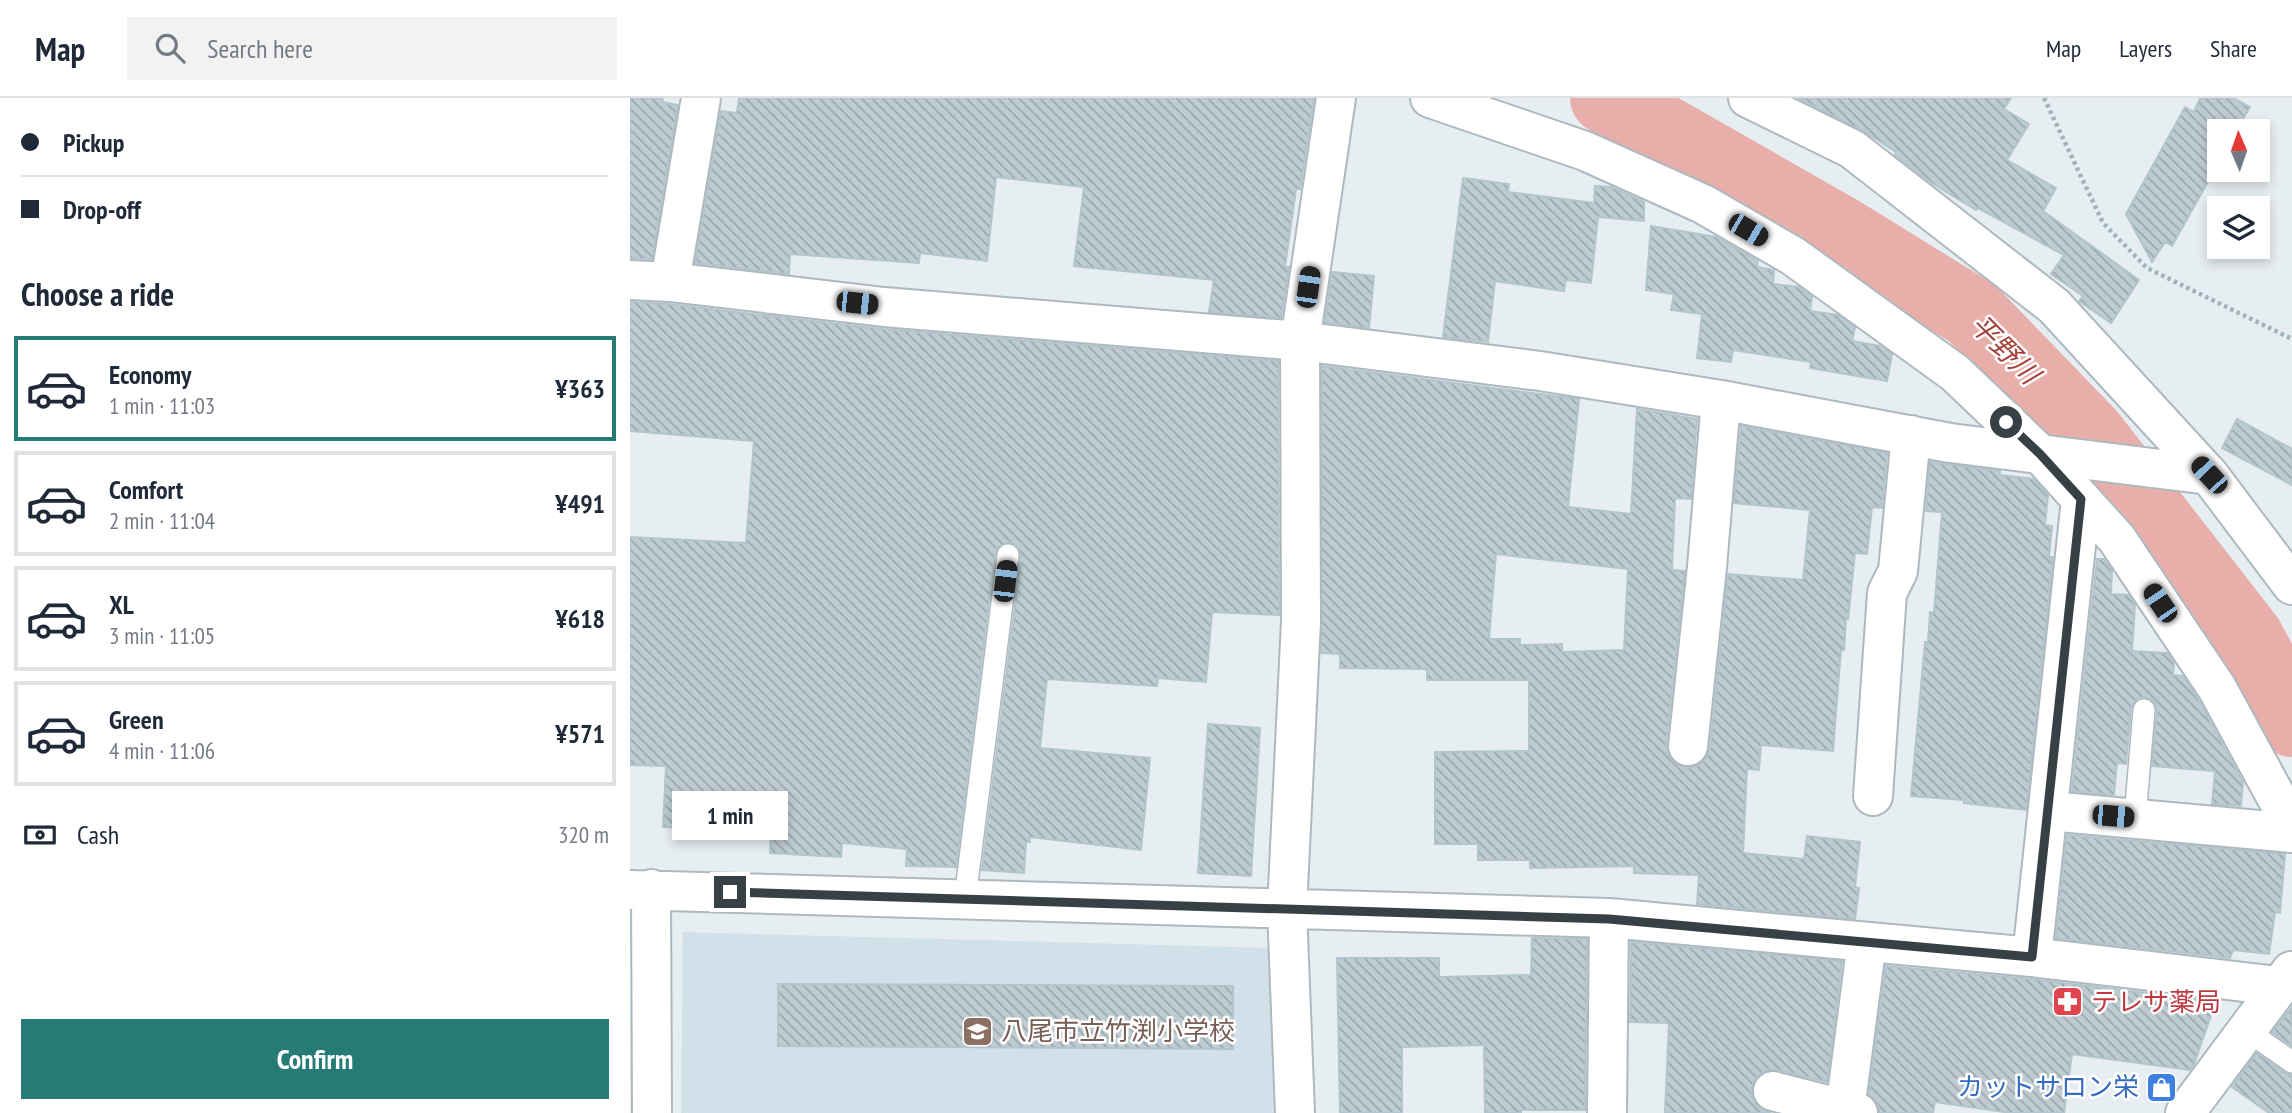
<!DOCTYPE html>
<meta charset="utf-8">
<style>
body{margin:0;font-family:"PT Sans Narrow","Noto Sans JP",sans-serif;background:#f2f2f3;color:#1f2937;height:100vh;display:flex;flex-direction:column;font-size:26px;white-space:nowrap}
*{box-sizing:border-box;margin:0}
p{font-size:23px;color:#747a83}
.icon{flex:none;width:38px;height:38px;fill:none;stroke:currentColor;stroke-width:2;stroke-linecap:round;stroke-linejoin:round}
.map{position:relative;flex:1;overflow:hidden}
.panel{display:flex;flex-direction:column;background:#fff;width:630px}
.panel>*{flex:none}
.top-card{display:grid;align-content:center;height:154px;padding:0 21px;background:#fff}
.needle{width:46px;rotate:358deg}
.tools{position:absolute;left:1577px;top:21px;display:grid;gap:14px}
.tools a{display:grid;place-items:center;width:63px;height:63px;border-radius:0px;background:#fff;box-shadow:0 4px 10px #0003;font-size:35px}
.end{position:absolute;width:32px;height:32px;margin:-16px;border:9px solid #374044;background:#fff;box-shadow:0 0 0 4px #fff}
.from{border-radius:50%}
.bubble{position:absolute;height:49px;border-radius:0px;background:#fff;box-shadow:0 4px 10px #0003;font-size:23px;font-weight:600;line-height:49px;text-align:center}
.car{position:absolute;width:21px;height:42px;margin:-21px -10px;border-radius:9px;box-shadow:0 0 5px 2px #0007;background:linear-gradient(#222 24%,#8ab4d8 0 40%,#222 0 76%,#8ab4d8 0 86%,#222 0)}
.top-card b{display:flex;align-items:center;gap:24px;height:66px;font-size:26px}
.top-card b+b{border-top:2px solid #e0e1e3}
.top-card i{width:18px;height:18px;background:#1f2937}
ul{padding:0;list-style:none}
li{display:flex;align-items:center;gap:21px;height:105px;margin:0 14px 10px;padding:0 7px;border:4px solid #e0e1e3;border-radius:0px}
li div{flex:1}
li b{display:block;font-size:26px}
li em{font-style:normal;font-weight:600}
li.on{border-color:#267c74}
li>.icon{width:63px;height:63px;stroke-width:1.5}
h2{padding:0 21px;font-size:32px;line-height:84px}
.pay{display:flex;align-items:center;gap:18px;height:77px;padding:0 21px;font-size:26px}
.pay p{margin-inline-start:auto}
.button{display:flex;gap:14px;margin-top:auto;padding:14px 21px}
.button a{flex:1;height:80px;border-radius:0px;background:#267c74;color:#fff;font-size:28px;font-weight:600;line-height:80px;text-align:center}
header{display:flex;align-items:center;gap:42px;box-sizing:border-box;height:98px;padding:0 35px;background:#fff;border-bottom:2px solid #e0e1e3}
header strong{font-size:33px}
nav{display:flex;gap:38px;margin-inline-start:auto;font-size:24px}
.search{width:490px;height:63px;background:#f2f2f3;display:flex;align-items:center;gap:18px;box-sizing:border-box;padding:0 24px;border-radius:0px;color:#747a83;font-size:26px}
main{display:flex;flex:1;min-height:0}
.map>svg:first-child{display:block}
.education{fill:#d2e1e9}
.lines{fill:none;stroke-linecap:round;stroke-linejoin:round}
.river{stroke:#e8aeaa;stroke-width:72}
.building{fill:url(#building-back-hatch);stroke:#b2c5cc;stroke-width:2;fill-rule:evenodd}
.service-casing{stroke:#aeb9bf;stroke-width:24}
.minor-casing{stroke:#aeb9bf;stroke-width:42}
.path{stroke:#9eb3bc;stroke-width:4.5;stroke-dasharray:3.5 3.5;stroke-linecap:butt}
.service{stroke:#fff;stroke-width:21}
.minor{stroke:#fff;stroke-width:38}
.route{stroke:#374044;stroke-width:9}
.labels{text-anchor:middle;stroke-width:5;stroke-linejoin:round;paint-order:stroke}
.health-label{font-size:26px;fill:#be3a42;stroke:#fff;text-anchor:start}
.education-label{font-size:26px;fill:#785e54;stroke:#fff;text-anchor:start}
.shop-label{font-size:26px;fill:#366cbe;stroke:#fff;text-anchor:end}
.water-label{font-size:28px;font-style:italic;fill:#a3443c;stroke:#fff}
</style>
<header>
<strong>Map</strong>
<div class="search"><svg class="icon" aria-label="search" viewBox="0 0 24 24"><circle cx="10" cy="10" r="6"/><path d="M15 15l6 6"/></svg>Search here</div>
<nav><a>Map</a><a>Layers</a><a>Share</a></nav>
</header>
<main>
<section class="panel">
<div class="top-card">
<b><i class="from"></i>Pickup</b>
<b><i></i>Drop-off</b>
</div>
<h2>Choose a ride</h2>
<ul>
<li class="on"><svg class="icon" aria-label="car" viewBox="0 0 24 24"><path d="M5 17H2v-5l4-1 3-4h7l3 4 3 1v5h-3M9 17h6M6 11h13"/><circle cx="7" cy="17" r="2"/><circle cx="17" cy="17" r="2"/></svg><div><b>Economy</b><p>1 min · 11:03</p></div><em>¥363</em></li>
<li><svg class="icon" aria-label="car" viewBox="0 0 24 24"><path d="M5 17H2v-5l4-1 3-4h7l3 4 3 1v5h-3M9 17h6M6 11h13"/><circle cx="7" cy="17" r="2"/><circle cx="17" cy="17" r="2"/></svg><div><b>Comfort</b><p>2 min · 11:04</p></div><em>¥491</em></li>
<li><svg class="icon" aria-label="car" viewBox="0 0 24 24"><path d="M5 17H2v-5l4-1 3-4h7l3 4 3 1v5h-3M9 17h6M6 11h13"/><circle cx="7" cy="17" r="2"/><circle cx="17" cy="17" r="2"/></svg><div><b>XL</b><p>3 min · 11:05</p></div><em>¥618</em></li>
<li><svg class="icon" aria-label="car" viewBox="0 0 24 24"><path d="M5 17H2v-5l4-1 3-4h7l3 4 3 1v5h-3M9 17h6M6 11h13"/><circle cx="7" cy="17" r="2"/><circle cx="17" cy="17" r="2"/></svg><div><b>Green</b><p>4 min · 11:06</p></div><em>¥571</em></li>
</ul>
<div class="pay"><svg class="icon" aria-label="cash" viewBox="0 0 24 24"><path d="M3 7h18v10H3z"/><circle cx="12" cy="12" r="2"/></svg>Cash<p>320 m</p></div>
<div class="button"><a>Confirm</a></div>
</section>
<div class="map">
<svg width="1662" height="1015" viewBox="0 0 1662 1015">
<defs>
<pattern id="building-back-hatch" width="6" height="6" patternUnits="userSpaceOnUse" patternTransform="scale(1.75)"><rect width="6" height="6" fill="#beccd2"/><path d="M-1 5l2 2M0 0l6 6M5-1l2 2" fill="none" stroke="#9ba7ac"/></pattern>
</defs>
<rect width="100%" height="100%" fill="#e7eef1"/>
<path class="education" d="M53,834L644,850V1015H51Z"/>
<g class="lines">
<path class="river" d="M976,0L1209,133L1342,215L1460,337L1618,540L1662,623"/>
</g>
<path class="building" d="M0,0H33L32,4L48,7L22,161L0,160Z
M109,0H684L670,91H666L655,169H659L651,220L579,214L584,182L444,168L454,89L366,79L357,163L290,155L289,165L160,156L159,176L65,165L91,13L107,15Z
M1168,0H1381L1374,11L1399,26L1377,62L1426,90L1413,113L1509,182L1481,225L1449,203L1453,198L1421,176L1434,157L1348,110L1346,112L1303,86L1265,57L1266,54L1235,34Z
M1570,0H1603L1620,9L1606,33H1589V64L1542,148L1535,144L1522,164L1496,116L1555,9L1564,14Z
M833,80L879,86L878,94L964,105L965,88L981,89L1014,104V123L968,119L961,185L936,182L934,193L865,183L858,244L813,239Z
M1021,128L1086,139L1128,163L1127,169L1144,172L1143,186L1169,189L1182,199L1180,213L1208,217L1225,229L1222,243L1250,248L1262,256L1257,283L1180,270L1181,264L1103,252L1101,264L1067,260L1072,216L1041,212L1044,196L1016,192Z
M702,174L744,178L739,230L695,224Z
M0,204L38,206L252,231L648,263L649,517L582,514L576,584L528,580L527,588L417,581L410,650L520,660L511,752L400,739V744H396L394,775L352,772L391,459L386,447L379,444L368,449L365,455L326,769L276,768L277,751L212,745L211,759L140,755L141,734L33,729L36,668L0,667V439L116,445L124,343L0,333Z
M692,268L949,301L938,409L1001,416L1007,311L1067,321L1061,401L1045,400L1042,472L1055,473L1036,646L1038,657L1045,665L1055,670L1067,668L1076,660L1080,650L1098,476L1173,482L1180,412L1104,405L1111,328L1257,355L1252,410L1242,409L1237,456L1225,455L1218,521L1216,520L1214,552H1211L1203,653L1131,647L1129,672L1117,671L1113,755L1174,761L1177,738L1230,744L1225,789L1229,790L1225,821L1067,806L1069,777L1004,775V768L900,770V762H848V746H805V654L899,653V582H797V571L710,570V556L691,555ZM866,456L998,471L994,552L932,554V546L890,547V541H859Z
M1607,321L1662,351V387L1592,350Z
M1300,364L1370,373V377L1403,381L1418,397L1415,427L1422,428L1419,459H1423L1396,712L1334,705V702L1281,698L1295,544H1298L1300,514L1304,515L1312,414L1296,413Z
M1467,461H1474L1482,472L1481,496L1499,497L1505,507L1502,553L1537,555L1544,565L1543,577L1553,578L1568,601L1613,684L1611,708L1582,706L1585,673L1522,668L1527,612L1526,606L1516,599L1508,600L1501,610L1496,666L1487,665L1484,697L1442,693Z
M578,626L630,630L621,778L568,775Z
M1437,737L1655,756L1650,815L1645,814L1639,856L1603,852L1600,860L1426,840Z
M902,840L957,841L955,1012H891V1015H855L854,947L772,949V1015H710L707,860H809V879L901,877Z
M1001,844L1212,863L1197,984L1148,972H1138L1127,978L1122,988V998L1128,1009L1141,1015H1035L1039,925L1000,924Z
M1256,868L1400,881L1586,903L1564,966L1560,972L1442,956L1434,1015H1381L1305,1004L1303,1015H1249V1009L1239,997Z
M148,886L603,888V951L148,948Z
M1662,909V948L1642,934Z
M1627,955L1655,975L1662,977V1015H1639L1602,989Z"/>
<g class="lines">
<defs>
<path id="service" d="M1505,720L1514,612
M335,801L378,457
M1616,932L1662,964"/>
<path id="minor" d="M800,0L955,53L1073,106L1163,158L1325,275L1411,357L1487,441L1587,590L1662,728
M1118,0L1222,51L1424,208L1579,377L1662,487
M0,182L40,184L254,209L670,243L910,273L1091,302L1320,345L1579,377
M40,184L71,0
M1058,648L1077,469L1091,302
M1243,698L1257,495L1268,473L1281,337
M1419,713L1662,735
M21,791L22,1015
M0,792L979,820L1402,859L1648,888
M1402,859L1451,401
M1143,993L1228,1015
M1215,1012L1237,844
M665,1015L657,811L671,523L670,243L706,0
M977,1015L979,820
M1555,1015L1661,873"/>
</defs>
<use href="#service" class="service-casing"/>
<use href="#minor" class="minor-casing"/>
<path class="path" d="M1414,0L1473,125L1517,170L1662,241"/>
<use href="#service" class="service"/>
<use href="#minor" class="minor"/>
</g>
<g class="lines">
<path class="route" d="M100,794L979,821L1402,859L1451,401L1410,356L1376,324"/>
</g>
<defs>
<symbol id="pharmacy-square" viewBox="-11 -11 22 22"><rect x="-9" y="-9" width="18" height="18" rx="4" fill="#e0444e" stroke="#fff"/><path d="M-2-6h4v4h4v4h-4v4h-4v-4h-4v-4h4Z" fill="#fff"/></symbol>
<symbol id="school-square" viewBox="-11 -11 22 22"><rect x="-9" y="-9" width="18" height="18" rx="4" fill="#8d6e63" stroke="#fff"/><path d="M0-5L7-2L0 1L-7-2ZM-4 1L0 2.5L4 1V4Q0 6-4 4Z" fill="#fff"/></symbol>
<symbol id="shop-square" viewBox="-11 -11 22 22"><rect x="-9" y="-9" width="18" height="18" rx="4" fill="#3f7fe0" stroke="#fff"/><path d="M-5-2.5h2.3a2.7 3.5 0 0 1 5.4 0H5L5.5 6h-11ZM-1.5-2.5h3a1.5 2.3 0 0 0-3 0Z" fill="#fff"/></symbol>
</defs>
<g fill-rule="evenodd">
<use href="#pharmacy-square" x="1420" y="886" width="35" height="35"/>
<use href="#school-square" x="330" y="916" width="35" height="35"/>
<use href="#shop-square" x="1514" y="972" width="35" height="35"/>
</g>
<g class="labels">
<g class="health-label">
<text x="1461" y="913">テレサ薬局</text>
</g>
<g class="education-label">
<text x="371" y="942">八尾市立竹渕小学校</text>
</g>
<g class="shop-label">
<text x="1509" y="998">カットサロン栄</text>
</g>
<g class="water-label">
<text transform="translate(1375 251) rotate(45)" y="10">平野川</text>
</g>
</g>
</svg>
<div class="tools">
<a><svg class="needle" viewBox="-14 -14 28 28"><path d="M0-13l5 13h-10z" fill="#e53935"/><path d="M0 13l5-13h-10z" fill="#747a83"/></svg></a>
<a><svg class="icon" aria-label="layers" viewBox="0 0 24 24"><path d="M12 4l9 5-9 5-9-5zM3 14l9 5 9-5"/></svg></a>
</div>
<i class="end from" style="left:1376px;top:324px"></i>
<i class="end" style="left:100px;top:794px"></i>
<div class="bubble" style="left:42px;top:693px;width:116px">1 min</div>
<i class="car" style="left:1118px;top:132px;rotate:120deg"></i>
<i class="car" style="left:678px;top:189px;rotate:8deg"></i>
<i class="car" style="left:227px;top:205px;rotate:96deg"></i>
<i class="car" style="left:1579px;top:377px;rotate:317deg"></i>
<i class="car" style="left:375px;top:483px;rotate:7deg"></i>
<i class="car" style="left:1530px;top:505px;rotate:326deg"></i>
<i class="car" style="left:1483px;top:718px;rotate:95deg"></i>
</div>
</main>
